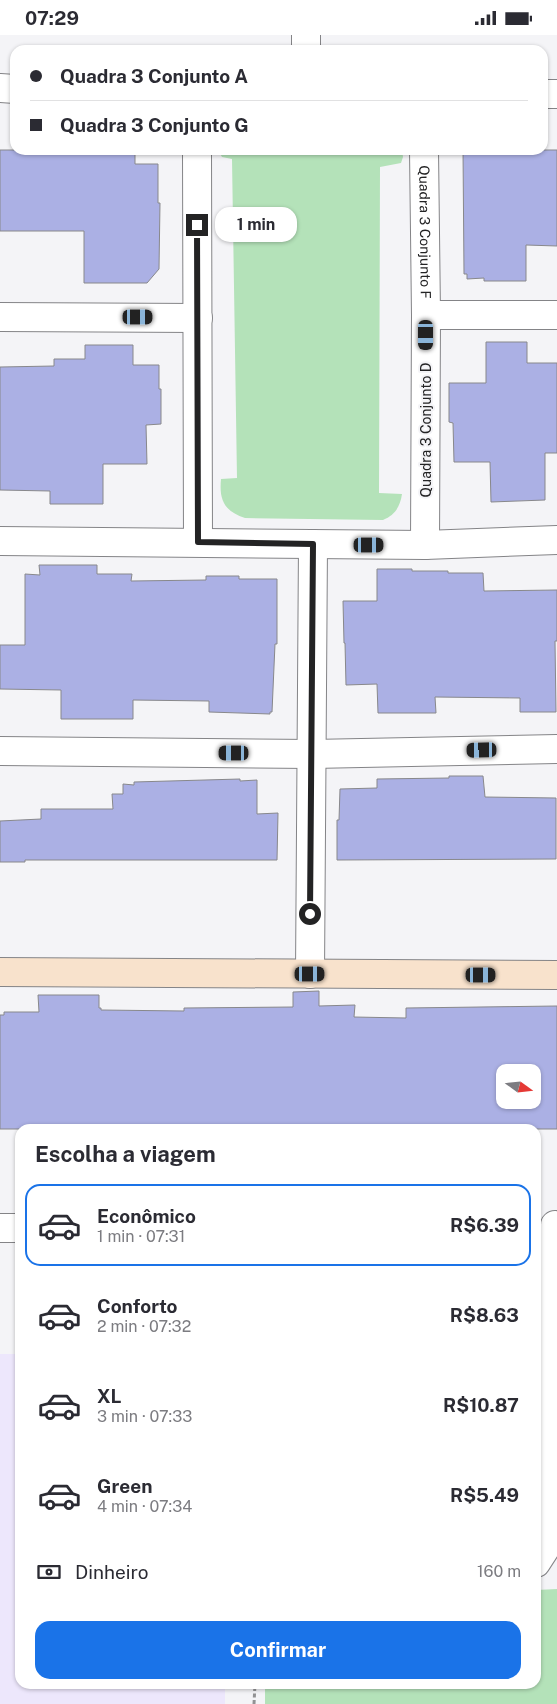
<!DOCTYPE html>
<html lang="pt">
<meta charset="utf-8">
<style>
body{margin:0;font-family:"Public Sans",sans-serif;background:#f2f2f3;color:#2b2b33;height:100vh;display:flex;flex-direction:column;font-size:19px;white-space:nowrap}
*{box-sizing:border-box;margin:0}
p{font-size:16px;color:#7c7c81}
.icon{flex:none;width:28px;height:28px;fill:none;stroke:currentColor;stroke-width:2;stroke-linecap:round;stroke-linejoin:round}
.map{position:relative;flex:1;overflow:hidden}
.side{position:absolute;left:15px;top:1089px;width:526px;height:565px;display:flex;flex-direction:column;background:#fff;border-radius:15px;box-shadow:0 1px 4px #0004}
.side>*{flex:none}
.top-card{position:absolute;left:10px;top:10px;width:538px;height:110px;border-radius:15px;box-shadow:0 1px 4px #0004;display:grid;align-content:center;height:110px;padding:0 20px;background:#fff}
.needle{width:32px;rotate:105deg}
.tools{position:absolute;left:496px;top:1029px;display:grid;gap:10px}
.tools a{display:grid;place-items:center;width:45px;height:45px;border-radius:10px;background:#fff;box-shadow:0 1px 4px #0004;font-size:25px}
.end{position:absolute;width:22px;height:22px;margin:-11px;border:6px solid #232324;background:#fff;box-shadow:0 0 0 2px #fff}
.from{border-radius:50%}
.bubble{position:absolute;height:35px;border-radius:15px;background:#fff;box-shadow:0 1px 4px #0004;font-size:16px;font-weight:700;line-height:35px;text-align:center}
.car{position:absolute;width:15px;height:30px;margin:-15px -8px;border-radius:6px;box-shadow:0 0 4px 1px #0007;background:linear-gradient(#222 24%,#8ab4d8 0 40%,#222 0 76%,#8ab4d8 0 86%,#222 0)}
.top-card b{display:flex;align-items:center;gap:18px;height:48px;font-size:19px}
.top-card b+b{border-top:1px solid #e1e1e2}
.top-card i{width:12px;height:12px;background:#2b2b33}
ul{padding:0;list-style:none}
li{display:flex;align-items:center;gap:15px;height:82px;margin:0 10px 8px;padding:0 10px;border:2px solid transparent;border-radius:15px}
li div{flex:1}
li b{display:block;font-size:19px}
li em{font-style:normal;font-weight:700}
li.selected{border-color:#1a73e8}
li>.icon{width:45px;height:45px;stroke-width:1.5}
h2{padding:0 20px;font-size:22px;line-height:60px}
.pay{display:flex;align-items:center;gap:12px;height:55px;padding:0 20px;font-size:19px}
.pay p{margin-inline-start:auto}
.primary-button{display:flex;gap:10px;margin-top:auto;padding:10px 20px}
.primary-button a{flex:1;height:58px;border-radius:15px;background:#1a73e8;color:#fff;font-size:20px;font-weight:700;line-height:58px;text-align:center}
.status{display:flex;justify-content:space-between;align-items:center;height:35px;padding:0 25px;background:#fff;direction:ltr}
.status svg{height:14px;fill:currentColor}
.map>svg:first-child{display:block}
.education{fill:#ede7fc}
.green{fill:#b4e2b9}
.building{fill:#abb0e4;stroke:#88888b;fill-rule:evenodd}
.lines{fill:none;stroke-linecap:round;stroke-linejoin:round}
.street-casing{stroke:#848487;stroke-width:30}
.secondary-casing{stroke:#848487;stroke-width:30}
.path{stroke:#929294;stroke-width:3;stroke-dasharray:4 2.5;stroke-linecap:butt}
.street{stroke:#fff;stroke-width:28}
.secondary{stroke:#f8e2cc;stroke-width:28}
.route{stroke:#232324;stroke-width:6}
.labels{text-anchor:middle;stroke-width:4;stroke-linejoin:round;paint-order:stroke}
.street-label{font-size:14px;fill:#232324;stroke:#f4f4f7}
</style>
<div class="status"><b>07:29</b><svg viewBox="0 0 49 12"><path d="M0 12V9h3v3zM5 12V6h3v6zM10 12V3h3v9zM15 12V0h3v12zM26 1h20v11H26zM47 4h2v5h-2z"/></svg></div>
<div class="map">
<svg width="557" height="1669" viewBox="0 0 557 1669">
<rect width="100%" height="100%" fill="#f4f4f7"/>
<path class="education" d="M0,1319H20V1649H225V1669H0Z"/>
<path class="green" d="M218,115H402L403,122L401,128L380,132L379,458L402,459C400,472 395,480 383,485L245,483C224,476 219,465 221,444L237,443L232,124L222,122Z
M557,1554V1669H265V1649H536V1555Z"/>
<path class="building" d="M0,115H135V129H158V168H160L159,234L147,248H84V196H0Z
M463,115H557V211L526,210V246H484V243L467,244V239H464Z
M486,307H527V328H557V418H545V465L491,467L490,427H454L453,388L449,387V348H486Z
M85,310H133V330H159V354H161V389L146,390L147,429H103V469H50V456L0,455V332L54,331V324H85Z
M39,530H97V539H132L131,546L206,545V541H239V544H277V609H275L272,677H270V679L209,677V666L133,665V684H61V655L0,654V610H25V539L40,540Z
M377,534H412V536H448V538H483L484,556L557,555V606H555L556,677H520V663L435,662L436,678H378L377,649L346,650L345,608H344L343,566H377Z
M449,741H483L485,762L556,763V824L337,825V785H339L340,754L377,753V744L449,743Z
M240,744V746L257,745V779L278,778L277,825H25V827H0V786L41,784V774H113L112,759H123V749L134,750V747Z
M319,956V971L355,970L354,982L406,983V973L557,971V1094H0V980H4V977H39L38,960H99V973H101V975L184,976V973L293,972V957ZM505,1038H532V1065H505Z"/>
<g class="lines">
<defs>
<g id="street">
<path d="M306,0V15"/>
<path d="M0,53L15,54"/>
<path d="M542,59H557"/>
<path d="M197,115L198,507"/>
<path id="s1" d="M424,115L426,280L425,510"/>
<path d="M426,280H557"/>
<path d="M0,282L198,283"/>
<path d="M0,506L425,510L557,505"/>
<path d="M0,716L312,719L557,714"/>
<path d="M310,939L313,509"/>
<path d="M0,1193H20"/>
<path d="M536,1528L547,1511L555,1190"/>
</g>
<path id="secondary" d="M0,937L557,940"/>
</defs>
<use href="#street" class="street-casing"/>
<use href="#secondary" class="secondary-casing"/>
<path class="path" d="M254,1669L255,1649"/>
<use href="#street" class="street"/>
<use href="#secondary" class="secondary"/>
</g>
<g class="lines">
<path class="route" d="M197,190L198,507L313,509L310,879"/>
</g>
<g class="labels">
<g class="street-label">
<text dy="5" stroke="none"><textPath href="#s1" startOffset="82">Quadra 3 Conjunto F</textPath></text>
<text transform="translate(426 395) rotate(-90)" y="5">Quadra 3 Conjunto D</text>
</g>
</g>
</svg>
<div class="tools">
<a><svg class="needle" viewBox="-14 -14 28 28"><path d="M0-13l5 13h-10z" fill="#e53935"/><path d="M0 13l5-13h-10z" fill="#7c7c81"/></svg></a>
</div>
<i class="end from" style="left:310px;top:879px"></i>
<i class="end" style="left:197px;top:190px"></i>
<div class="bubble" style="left:215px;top:172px;width:82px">1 min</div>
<i class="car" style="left:138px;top:282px;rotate:90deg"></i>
<i class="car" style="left:426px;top:300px;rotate:180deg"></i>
<i class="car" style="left:369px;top:510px;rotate:90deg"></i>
<i class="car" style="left:482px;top:715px;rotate:269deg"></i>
<i class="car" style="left:234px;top:718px;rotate:270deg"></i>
<i class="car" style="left:310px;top:939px;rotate:90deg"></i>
<i class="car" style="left:481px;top:940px;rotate:90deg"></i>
<div class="top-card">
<b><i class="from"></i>Quadra 3 Conjunto A</b>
<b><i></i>Quadra 3 Conjunto G</b>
</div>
<section class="side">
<h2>Escolha a viagem</h2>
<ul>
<li class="selected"><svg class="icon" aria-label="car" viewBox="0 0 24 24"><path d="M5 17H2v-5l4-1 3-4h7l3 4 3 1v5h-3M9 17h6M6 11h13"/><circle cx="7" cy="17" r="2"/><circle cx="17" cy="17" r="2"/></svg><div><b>Econômico</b><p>1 min · 07:31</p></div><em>R$6.39</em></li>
<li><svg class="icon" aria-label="car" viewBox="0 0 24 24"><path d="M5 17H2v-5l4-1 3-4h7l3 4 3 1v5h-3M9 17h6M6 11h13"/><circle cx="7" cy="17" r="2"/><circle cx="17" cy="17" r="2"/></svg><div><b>Conforto</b><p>2 min · 07:32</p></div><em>R$8.63</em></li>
<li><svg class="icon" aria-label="car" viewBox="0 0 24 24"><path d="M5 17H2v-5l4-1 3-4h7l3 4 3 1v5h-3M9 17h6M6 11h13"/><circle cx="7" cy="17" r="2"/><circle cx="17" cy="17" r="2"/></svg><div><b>XL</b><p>3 min · 07:33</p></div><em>R$10.87</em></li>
<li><svg class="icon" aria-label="car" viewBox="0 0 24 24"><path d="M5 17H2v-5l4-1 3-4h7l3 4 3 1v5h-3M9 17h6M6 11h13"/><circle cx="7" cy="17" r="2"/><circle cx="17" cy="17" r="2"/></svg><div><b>Green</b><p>4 min · 07:34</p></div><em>R$5.49</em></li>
</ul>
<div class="pay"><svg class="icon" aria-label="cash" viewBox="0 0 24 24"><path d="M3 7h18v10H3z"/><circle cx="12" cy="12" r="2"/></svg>Dinheiro<p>160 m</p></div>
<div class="primary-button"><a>Confirmar</a></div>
</section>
</div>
